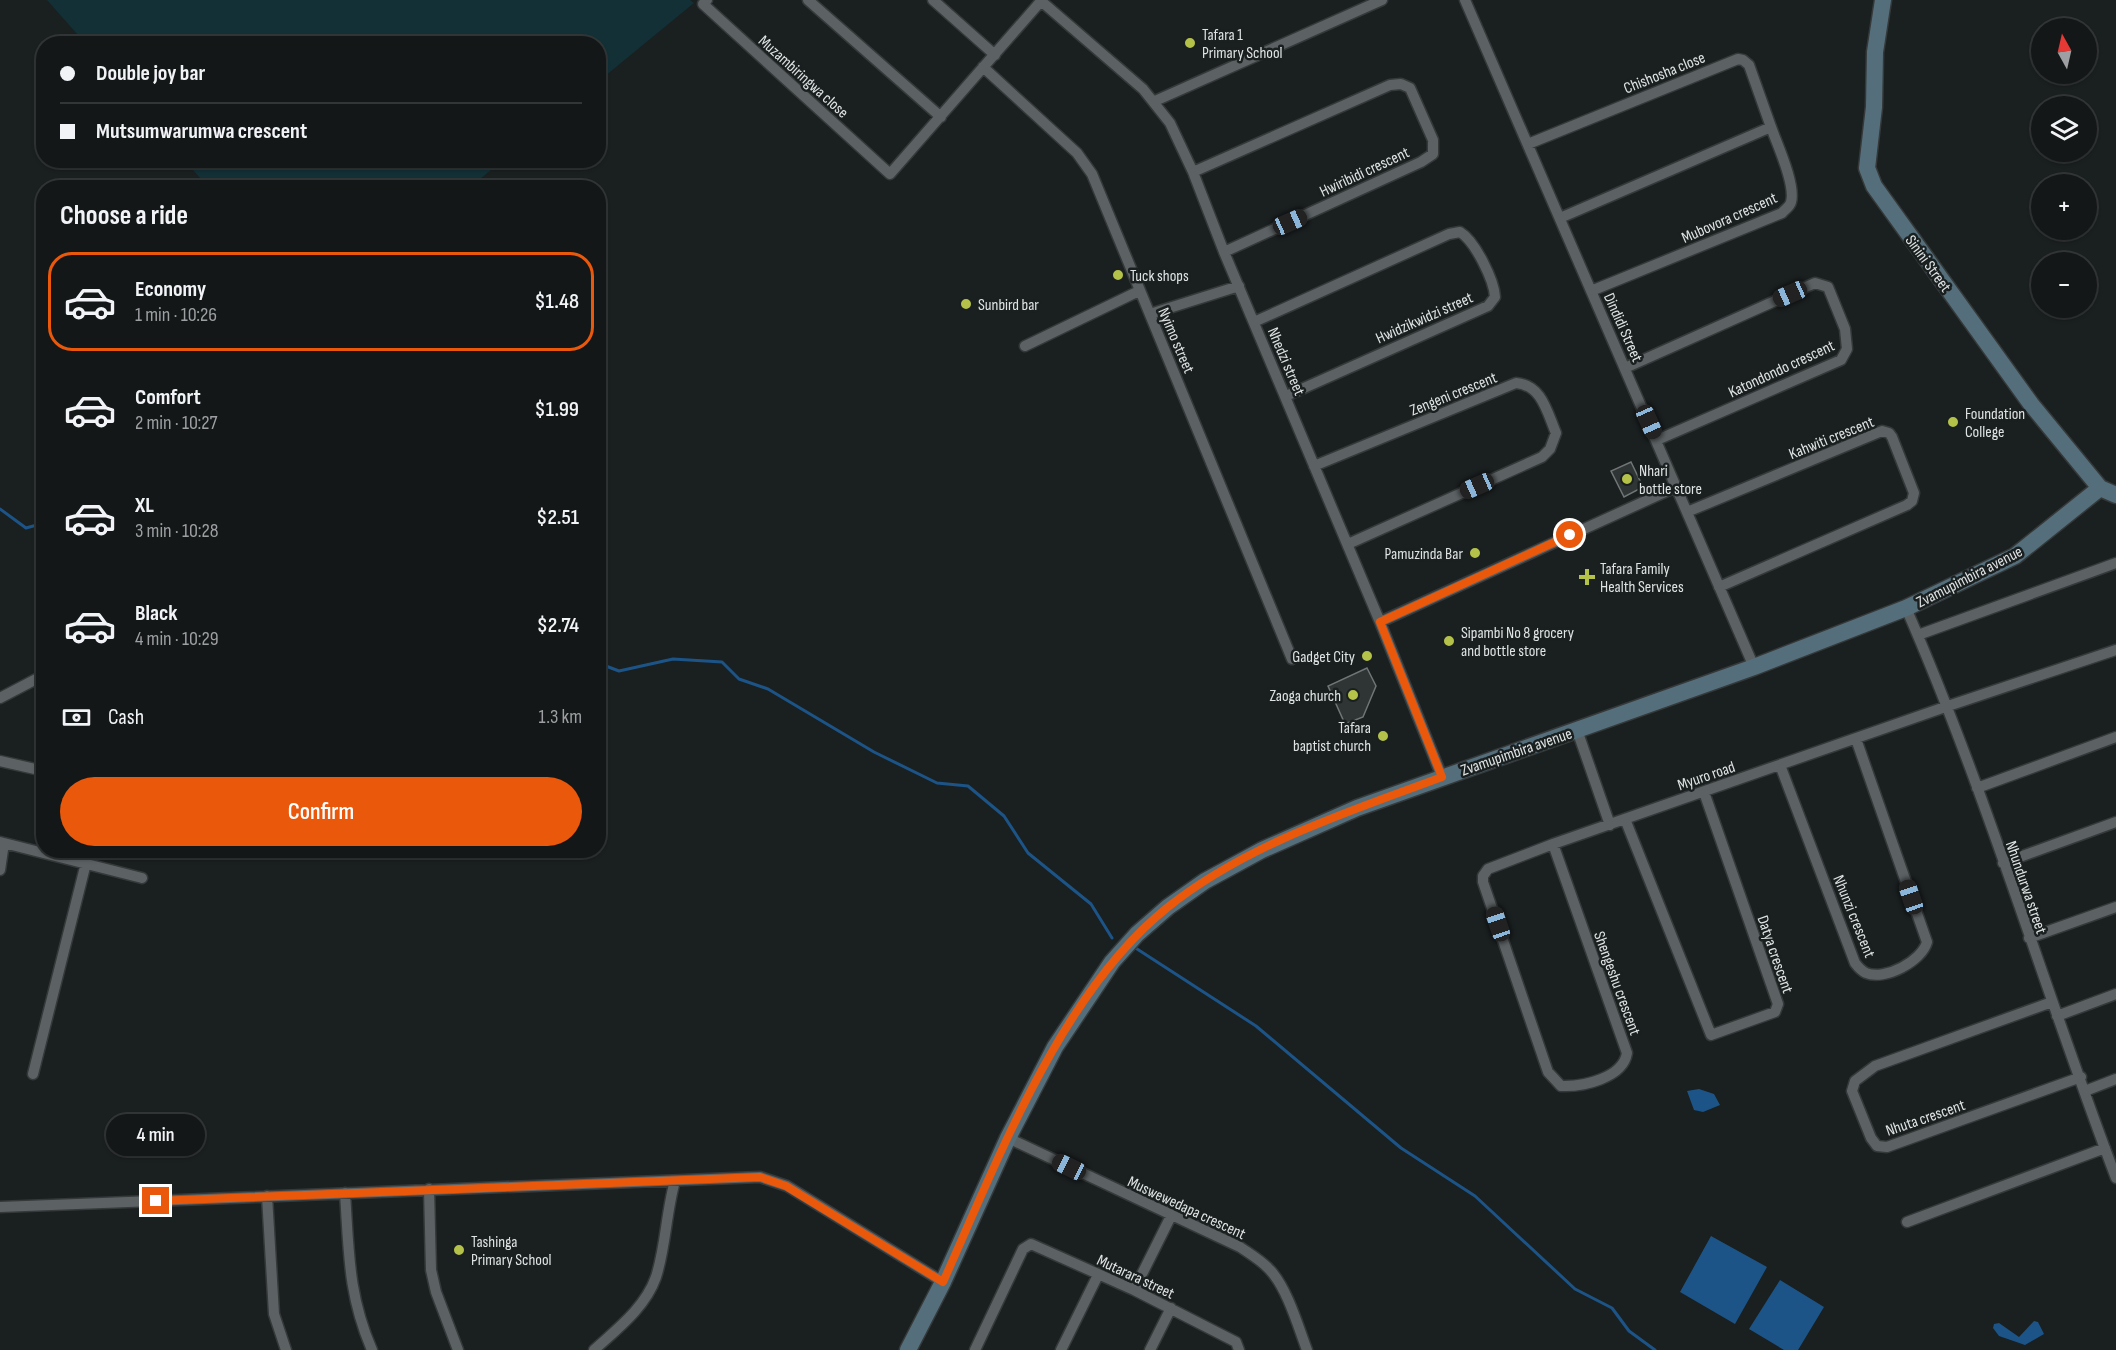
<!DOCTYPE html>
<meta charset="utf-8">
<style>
body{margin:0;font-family:"Sofia Sans Condensed",sans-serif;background:#1d2021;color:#f1f3f6;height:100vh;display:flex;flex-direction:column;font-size:22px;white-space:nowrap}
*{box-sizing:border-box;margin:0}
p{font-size:20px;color:#9d9fa2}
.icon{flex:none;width:33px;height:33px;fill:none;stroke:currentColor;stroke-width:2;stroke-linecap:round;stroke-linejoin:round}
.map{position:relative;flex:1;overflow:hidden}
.drawer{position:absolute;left:36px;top:180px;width:570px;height:678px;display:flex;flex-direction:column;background:#141718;border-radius:24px;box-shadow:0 2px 4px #0004,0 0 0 2px #333637}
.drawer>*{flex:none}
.top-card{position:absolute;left:36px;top:36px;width:570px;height:132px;border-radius:24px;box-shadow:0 2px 4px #0004,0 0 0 2px #333637;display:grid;align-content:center;height:132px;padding:0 24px;background:#141718}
.needle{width:39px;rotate:352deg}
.controls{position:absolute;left:2031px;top:18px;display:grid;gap:12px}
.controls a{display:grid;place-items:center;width:66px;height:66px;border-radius:50%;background:#141718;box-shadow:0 2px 4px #0004,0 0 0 2px #333637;font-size:30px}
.end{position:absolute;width:27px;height:27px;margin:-14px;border:8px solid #ea580c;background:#fff;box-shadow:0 0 0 3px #fff}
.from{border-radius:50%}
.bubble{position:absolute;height:42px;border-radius:21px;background:#141718;box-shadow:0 2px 4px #0004,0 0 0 2px #333637;font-size:20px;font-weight:600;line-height:42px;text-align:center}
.car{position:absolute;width:18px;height:36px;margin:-18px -9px;border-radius:8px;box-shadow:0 0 4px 2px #0007;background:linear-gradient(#222 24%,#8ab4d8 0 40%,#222 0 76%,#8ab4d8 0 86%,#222 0)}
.top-card b{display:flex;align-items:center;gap:21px;height:57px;font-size:22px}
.top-card b+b{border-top:2px solid #333637}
.top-card i{width:15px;height:15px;background:#f1f3f6}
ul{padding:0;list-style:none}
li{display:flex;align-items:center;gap:18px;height:99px;margin:0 12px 9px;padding:0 12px;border:3px solid transparent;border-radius:24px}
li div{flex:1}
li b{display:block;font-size:22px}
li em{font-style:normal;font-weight:600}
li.selected{border-color:#ea580c}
li>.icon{width:54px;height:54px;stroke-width:1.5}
h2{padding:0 24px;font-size:27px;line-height:72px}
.pay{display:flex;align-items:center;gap:15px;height:66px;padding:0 24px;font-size:22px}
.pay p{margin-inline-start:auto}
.primary-button{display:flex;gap:12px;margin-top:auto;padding:12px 24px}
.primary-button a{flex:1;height:69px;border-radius:36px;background:#ea580c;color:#fff;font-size:24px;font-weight:600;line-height:69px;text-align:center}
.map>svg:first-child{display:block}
.green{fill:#123036}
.water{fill:#1c5487}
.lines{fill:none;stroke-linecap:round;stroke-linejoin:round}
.stream{stroke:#1c5487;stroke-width:3}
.building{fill:#2f3535;stroke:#6f7675;stroke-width:1.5}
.street-casing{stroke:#35393a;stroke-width:13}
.secondary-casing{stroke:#35393a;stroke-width:19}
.street{stroke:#5c6264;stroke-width:10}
.secondary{stroke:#546f7b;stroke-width:16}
.route{stroke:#ea580c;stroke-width:8}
.poi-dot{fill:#b5c249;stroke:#1a1f20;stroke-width:2}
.labels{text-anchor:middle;stroke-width:5;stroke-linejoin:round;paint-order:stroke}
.poi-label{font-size:16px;fill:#dfe3e3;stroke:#1a1f20;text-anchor:start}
.street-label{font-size:16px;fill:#dfe3e3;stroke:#1a1f20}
</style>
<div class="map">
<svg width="2116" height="1350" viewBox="0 0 2116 1350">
<rect width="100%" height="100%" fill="#1a1f20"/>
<path class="green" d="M47,0H690L694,3L599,81L598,44L85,43Z
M185,161H502L469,188L208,187Z"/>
<path class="water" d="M1699,1089L1714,1094L1720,1105L1703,1112L1694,1110L1687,1091Z
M1711,1236L1767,1267L1735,1324L1680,1292Z
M1780,1280L1824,1307L1798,1350H1784L1749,1329Z
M2034,1321L2038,1322L2044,1334L2025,1345L1999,1336L1993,1328L1994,1324L1999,1323L2019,1337Z"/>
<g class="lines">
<path class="stream" d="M0,509L26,528L44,523
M598,663L619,671L673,659L722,662L739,679L768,689L874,752L937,783L968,786L1004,816L1028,853L1091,904L1112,938
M1134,947L1256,1026L1401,1148L1475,1196L1575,1289L1612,1308L1629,1331L1655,1350"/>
</g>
<path class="building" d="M1631,462L1643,487L1624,497L1611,471Z
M1367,668L1376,686L1363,717L1345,724L1328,686Z"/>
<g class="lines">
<defs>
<path id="street" d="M707,0L703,4L890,174L1042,0
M808,0L941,117
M933,0L995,55
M1465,0L1754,667
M1041,1L1143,89L1170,123L1193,172L1224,252L1380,622L1442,777
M983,67L1077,153L1092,174L1292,659
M1155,101L1382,0
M1528,144L1738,59L1743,60L1749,65L1771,127
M1193,172L1390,85L1401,84L1410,88L1433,140V154L1421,162L1224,252
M1560,218L1771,127C1777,144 1796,185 1791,202C1790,207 1785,209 1782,213L1591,291
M1150,314L1239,286
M1254,322L1449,234L1460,232C1475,241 1494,280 1495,297L1488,306L1286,396
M1025,346L1139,291
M1625,368L1815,283L1828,287L1845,329L1847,349L1841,360L1657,440
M1314,466L1516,383C1542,385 1547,412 1556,433L1550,449L1542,457L1348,544
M1687,512L1882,431L1889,433L1892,437L1914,493L1912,501L1907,505L1719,587
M1906,608C1987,793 2044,989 2116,1178
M1380,622L1676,487
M1918,635L2116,563
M0,698L44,675
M1577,730L1610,825
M0,761L44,771
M1780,765L1855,963C1858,967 1862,971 1866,973C1885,981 1922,961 1927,942L1856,739
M1977,788L2116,737
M1625,819L1711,1035L1775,1012L1778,1004L1704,792
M0,842L4,843L0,870
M4,843L142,878
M1553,844L1627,1053C1623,1078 1583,1087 1561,1086L1548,1072L1483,882V876L1488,869L1553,844L1948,706L2116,650
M2003,863L2116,822
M2029,938L2116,907
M2052,1002L1875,1066L1855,1081L1852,1091L1871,1138L1877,1146L1887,1147L2081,1077
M2057,1016L2116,994
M33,1074L86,863
M2085,1091L2116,1079
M1008,1138L1240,1247C1250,1254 1261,1260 1270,1270C1287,1288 1298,1326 1307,1350
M429,1189L431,1270L436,1292L458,1350
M345,1193C349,1252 348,1295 372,1350
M267,1196L274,1314L286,1350
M0,1207L760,1177L787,1186L943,1282
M1907,1222L2105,1148
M1134,1290L1171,1216
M594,1350C617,1329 645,1308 656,1277C666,1246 666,1212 675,1181
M975,1350L1023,1249L1031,1244L1134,1290L1236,1342L1239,1350
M1061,1350L1098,1275
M1150,1350L1171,1308"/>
<path id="secondary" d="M1883,0L1875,52L1874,107L1867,168L1874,186L2031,404L2100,488
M2100,488L2116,495
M908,1350L943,1282L1008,1138L1055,1047L1112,962L1137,934L1168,907L1205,881L1262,850L1357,808L1754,667L1906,608L2015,556L2100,488"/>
</defs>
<use href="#street" class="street-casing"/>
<use href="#secondary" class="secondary-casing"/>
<use href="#street" class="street"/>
<use href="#secondary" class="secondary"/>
</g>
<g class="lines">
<path class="route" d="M156,1201L760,1177L786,1186L943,1282C998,1160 1061,992 1168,907C1247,844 1348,812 1442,777L1380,622L1570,535"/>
</g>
<g class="poi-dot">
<circle cx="1190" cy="43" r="6"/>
<circle cx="1118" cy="275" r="6"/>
<circle cx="966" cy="304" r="6"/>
<circle cx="1953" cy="422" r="6"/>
<circle cx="1627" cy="479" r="6"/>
<circle cx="1475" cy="553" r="6"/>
<path d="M1584 568h6v6h6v6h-6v6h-6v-6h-6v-6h6z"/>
<circle cx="1449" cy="641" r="6"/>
<circle cx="1367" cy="656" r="6"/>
<circle cx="1353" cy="695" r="6"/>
<circle cx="1383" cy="736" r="6"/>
<circle cx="459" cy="1250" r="6"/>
</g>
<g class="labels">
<g class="poi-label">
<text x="1202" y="40">Tafara 1<tspan x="1202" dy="18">Primary School</tspan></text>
<text x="1130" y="281">Tuck shops</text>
<text x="978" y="310">Sunbird bar</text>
<text x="1965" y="419">Foundation<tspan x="1965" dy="18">College</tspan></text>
<text x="1639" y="476">Nhari<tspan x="1639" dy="18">bottle store</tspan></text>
<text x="1463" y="559" text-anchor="end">Pamuzinda Bar</text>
<text x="1600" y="574">Tafara Family<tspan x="1600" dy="18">Health Services</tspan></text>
<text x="1461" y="638">Sipambi No 8 grocery<tspan x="1461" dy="18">and bottle store</tspan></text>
<text x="1355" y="662" text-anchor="end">Gadget City</text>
<text x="1341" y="701" text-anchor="end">Zaoga church</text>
<text x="1371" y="733" text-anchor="end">Tafara<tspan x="1371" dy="18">baptist church</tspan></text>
<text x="471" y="1247">Tashinga<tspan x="471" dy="18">Primary School</tspan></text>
</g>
<g class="street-label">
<text transform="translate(1664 72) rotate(-22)" y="6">Chishosha close</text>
<text transform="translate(804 76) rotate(42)" y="6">Muzambiringwa close</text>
<text transform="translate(1364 171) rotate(-25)" y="6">Hwiribidi crescent</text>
<text transform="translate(1729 217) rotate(-24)" y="6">Mubovora crescent</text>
<text transform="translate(1929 263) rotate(54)" y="6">Sinini Street</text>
<text transform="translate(1424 317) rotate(-24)" y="6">Hwidzikwidzi street</text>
<text transform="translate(1624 327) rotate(66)" y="6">Dindidi Street</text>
<text transform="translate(1177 340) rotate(67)" y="6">Nyimo street</text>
<text transform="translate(1287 361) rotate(67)" y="6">Nhedzi street</text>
<text transform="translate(1781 368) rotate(-25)" y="6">Katondondo crescent</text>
<text transform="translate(1453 393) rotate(-22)" y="6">Zengeni crescent</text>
<text transform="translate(1831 437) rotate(-22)" y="6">Kahwiti crescent</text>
<text transform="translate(1969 576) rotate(-27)" y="6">Zvamupimbira avenue</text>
<text transform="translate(1516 751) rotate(-19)" y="6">Zvamupimbira avenue</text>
<text transform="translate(1706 775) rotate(-19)" y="6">Myuro road</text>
<text transform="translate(2027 887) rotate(71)" y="6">Nhundurwa street</text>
<text transform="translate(1855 916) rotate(68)" y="6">Nhunzi crescent</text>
<text transform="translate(1776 954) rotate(71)" y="6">Datya crescent</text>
<text transform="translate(1618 983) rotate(70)" y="6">Shengeshu crescent</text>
<text transform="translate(1925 1117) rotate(-19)" y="6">Nhuta crescent</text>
<text transform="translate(1187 1207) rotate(25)" y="6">Muswewedapa crescent</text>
<text transform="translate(1136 1276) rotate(25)" y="6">Mutarara street</text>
</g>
</g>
</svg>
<div class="controls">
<a><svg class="needle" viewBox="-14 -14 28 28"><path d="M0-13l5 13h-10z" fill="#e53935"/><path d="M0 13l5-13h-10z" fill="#9d9fa2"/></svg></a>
<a><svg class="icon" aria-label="layers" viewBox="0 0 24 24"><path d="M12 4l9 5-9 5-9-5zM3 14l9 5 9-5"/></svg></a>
<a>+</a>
<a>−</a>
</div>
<i class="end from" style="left:1570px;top:535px"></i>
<i class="end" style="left:156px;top:1201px"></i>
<div class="bubble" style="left:106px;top:1114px;width:99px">4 min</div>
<i class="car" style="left:1290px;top:222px;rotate:66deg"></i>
<i class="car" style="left:1790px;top:294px;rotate:246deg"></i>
<i class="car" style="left:1649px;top:422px;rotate:156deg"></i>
<i class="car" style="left:1477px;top:486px;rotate:246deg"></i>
<i class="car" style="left:1911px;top:897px;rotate:341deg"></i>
<i class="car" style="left:1498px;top:924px;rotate:341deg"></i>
<i class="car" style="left:1069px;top:1167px;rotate:296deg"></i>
<div class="top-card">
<b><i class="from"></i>Double joy bar</b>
<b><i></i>Mutsumwarumwa crescent</b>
</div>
<section class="drawer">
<h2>Choose a ride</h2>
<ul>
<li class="selected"><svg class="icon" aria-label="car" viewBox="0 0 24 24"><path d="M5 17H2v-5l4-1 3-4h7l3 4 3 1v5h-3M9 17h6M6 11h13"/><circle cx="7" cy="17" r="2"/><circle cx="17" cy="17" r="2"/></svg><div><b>Economy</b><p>1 min · 10:26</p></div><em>$1.48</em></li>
<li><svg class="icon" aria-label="car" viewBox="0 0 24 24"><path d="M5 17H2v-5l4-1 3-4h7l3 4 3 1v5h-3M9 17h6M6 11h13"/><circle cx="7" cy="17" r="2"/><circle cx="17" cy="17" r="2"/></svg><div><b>Comfort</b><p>2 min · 10:27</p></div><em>$1.99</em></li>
<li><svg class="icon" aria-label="car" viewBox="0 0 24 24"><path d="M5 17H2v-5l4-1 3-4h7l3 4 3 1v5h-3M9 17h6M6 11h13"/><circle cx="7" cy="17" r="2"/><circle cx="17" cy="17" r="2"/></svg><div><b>XL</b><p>3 min · 10:28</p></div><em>$2.51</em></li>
<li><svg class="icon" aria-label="car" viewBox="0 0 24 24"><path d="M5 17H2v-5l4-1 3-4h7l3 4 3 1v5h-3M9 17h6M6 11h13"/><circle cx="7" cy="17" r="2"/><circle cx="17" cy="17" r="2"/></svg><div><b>Black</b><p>4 min · 10:29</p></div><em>$2.74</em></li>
</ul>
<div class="pay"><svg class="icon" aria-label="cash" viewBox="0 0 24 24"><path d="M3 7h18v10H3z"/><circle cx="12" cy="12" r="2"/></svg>Cash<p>1.3 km</p></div>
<div class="primary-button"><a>Confirm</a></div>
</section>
</div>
